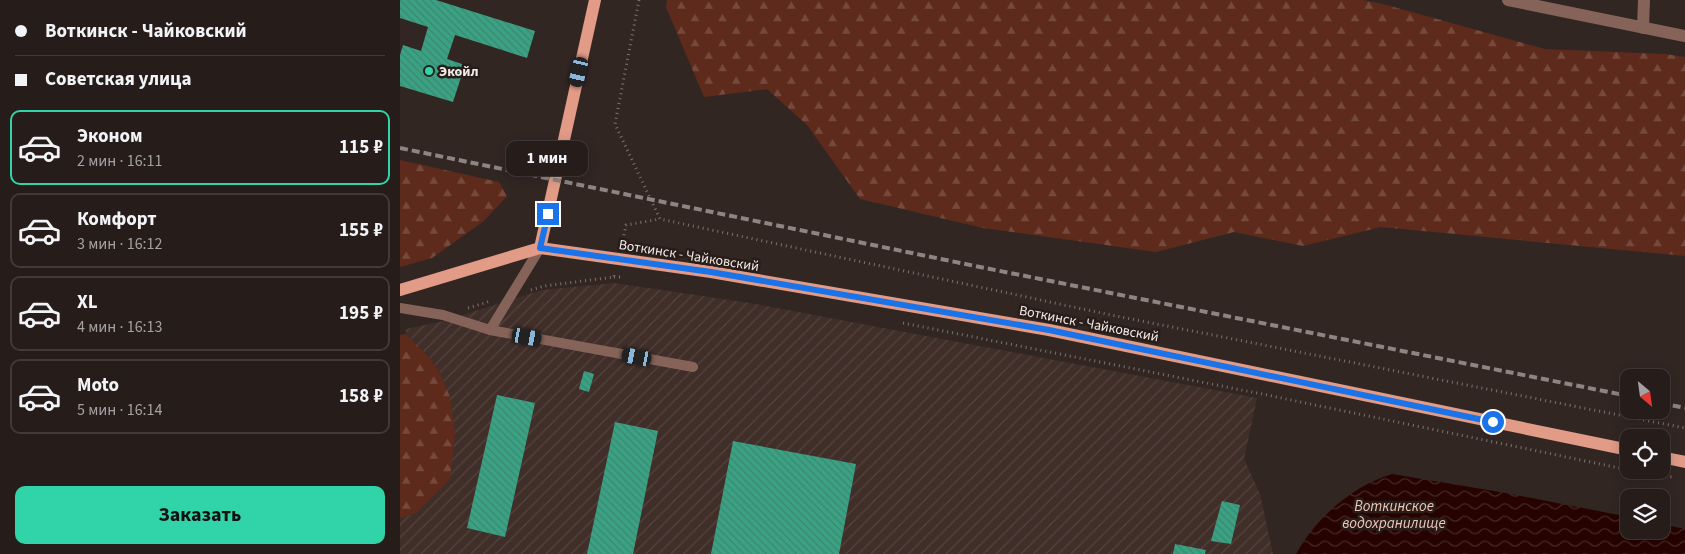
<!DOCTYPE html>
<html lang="ru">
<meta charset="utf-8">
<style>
body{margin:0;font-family:"Source Sans 3",sans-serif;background:#322927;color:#f1f3f6;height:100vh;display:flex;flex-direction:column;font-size:19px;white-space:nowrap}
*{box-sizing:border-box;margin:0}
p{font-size:16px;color:#a4a1a2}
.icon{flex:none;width:28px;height:28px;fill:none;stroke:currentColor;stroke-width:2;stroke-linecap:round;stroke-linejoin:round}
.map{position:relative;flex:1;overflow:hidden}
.side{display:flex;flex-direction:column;background:#261c1a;width:400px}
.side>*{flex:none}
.top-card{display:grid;align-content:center;height:110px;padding:0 15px;background:#261c1a}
.needle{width:32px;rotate:151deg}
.buttons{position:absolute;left:1220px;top:369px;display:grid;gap:10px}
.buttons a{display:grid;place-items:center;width:50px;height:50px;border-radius:10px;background:#261c1a;box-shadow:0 2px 12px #0003,0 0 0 1px #423a39;font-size:25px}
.end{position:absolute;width:22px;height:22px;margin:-11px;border:6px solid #1a73e8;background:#fff;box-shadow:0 0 0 2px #fff}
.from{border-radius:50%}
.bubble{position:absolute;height:35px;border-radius:10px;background:#261c1a;box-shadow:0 2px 12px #0003,0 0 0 1px #423a39;font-size:16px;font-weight:700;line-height:35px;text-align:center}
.car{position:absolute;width:15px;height:30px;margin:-15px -8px;border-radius:6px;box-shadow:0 0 4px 1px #0007;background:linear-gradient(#222 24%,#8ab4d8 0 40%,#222 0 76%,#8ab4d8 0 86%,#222 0)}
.top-card b{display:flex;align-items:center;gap:18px;height:48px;font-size:19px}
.top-card b+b{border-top:1px solid #423a39}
.top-card i{width:12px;height:12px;background:#f1f3f6}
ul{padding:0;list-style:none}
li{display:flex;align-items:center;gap:15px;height:75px;margin:0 10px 8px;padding:0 5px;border:2px solid #423a39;border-radius:10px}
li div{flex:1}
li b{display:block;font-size:19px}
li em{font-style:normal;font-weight:700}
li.on{border-color:#31d4a9}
li>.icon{width:45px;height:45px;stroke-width:1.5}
.primary-button{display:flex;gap:10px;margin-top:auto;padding:10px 15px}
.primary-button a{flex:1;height:58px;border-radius:10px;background:#31d4a9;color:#111;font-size:20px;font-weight:700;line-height:58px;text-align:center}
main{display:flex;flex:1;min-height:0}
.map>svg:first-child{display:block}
.industrial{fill:url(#industrial-furrows)}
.forest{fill:url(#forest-firs)}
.water{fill:url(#water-waves)}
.building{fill:url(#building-back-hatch)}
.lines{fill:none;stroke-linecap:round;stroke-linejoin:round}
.path{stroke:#7d726f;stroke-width:3;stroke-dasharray:1 4;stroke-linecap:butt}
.service{stroke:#856359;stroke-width:10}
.minor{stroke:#856359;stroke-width:12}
.primary{stroke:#e19b86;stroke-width:12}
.rail{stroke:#8e8481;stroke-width:4;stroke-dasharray:8 4;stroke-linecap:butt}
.route{stroke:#1a73e8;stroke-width:6}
.poi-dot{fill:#31d4a9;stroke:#281d19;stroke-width:2}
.labels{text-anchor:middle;stroke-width:5;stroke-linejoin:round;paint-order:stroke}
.poi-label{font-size:14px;font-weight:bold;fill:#f2eae8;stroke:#281d19;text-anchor:start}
.street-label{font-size:14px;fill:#f2eae8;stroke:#281d19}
.water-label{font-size:15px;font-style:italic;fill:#f1c5b8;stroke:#281d19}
</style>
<main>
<section class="side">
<div class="top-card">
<b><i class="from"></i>Воткинск - Чайковский</b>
<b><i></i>Советская улица</b>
</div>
<ul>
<li class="on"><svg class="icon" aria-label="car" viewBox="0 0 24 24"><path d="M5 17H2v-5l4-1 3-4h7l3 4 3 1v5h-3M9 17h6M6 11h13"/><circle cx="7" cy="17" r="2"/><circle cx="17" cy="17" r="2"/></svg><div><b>Эконом</b><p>2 мин · 16:11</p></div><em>115 ₽</em></li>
<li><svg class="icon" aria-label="car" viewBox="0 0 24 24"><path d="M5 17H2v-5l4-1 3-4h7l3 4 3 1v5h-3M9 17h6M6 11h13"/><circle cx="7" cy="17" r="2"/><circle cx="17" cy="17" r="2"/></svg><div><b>Комфорт</b><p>3 мин · 16:12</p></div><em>155 ₽</em></li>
<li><svg class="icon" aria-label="car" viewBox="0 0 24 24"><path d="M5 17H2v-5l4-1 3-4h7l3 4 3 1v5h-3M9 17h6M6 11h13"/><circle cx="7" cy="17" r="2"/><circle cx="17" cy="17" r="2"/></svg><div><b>XL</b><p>4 мин · 16:13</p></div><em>195 ₽</em></li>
<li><svg class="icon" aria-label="car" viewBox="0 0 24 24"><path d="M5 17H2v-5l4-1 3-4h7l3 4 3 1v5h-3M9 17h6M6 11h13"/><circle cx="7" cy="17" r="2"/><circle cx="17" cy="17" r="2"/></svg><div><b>Moto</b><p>5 мин · 16:14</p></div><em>158 ₽</em></li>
</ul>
<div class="primary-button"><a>Заказать</a></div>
</section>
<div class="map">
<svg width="1285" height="554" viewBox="0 0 1285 554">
<defs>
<pattern id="industrial-furrows" width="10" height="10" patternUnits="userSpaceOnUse" patternTransform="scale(1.25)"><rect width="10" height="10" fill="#402e29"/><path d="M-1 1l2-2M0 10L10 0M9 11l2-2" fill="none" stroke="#53423e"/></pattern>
<pattern id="forest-firs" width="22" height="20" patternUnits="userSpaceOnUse" patternTransform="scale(1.25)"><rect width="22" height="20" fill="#5d2a1b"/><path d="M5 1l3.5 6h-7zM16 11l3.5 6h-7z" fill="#75493c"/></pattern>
<pattern id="water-waves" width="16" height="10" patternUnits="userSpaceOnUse" patternTransform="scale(1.25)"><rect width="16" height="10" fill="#260300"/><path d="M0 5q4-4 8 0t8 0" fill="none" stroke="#462825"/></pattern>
<pattern id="building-back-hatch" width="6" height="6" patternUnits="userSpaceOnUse" patternTransform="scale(1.25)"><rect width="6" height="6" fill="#3aa283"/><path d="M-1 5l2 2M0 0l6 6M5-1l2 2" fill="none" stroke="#3e8671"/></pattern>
</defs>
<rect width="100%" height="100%" fill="#322623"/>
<path class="industrial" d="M214,283L350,303L857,398L844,459L860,494L873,554H0V518L16,513L50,398L40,373L29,357L6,334V329L44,321L142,290Z"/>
<path class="forest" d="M267,0H963L983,4L1145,49L1265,54L1285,57V256L981,227L903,246L834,232L756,252L583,228L460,199L407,125L367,89L304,97L266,7Z
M0,160L99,182L107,196L84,221L32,258L0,267Z
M6,334L29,357L40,373L50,397L55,433L50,479L16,513L0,518V335Z"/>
<path class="water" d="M992,474L1106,493L1229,517V530H1261V524L1285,529V554H896C916,518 952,486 992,474Z"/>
<path class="building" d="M0,0H36L135,31L127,58L55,35L47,59L65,65L53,102L0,86V55L3,45L21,51L28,27L0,18Z
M184,371L194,374L189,392L179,389Z
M97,395L135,403L105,537L67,528Z
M215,422L258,431L233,554H187Z
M333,441L456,464L439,554H311Z
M822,501L840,505L831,544L811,541Z
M775,544L806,550L805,554H773Z"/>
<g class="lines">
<path class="path" d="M239,0L215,124L260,219L711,315L1285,428
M222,245L226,225L260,219
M214,277H223
M131,290L144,286L214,277V275
M68,308L91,301
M503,323L862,394L1229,470
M1231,470L1272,477"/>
<path class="service" d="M0,308L43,315L90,330L293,367
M90,330L140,248"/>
<path class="minor" d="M1108,0L1285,36
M1243,28L1244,0"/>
<path class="primary" d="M140,248L195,0
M0,290L140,248L311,272L649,330L1229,450
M1261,457L1285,462"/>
<path class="rail" d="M0,148L580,267L1229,396
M1261,403L1285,408"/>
</g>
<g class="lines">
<path class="route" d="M148,214L140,248L311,272L649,330L1093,422"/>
</g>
<circle class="poi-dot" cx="29" cy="71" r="5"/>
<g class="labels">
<g class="poi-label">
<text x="39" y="76">Экойл</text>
</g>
<g class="street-label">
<text transform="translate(289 255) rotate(9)" y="5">Воткинск - Чайковский</text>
<text transform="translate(689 323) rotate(11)" y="5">Воткинск - Чайковский</text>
</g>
<g class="water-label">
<text x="994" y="511">Воткинское<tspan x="994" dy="17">водохранилище</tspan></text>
</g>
</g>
</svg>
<div class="buttons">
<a><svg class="needle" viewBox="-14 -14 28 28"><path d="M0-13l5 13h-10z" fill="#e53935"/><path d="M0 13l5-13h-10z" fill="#a4a1a2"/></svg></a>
<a><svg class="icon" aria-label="locate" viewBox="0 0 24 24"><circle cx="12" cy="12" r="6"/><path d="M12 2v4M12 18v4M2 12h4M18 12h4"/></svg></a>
<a><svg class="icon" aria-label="layers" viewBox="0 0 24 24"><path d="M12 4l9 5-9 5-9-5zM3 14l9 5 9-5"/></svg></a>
</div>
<i class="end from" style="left:1093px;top:422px"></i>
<i class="end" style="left:148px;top:214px"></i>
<div class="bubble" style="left:106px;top:141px;width:82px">1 мин</div>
<i class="car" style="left:179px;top:72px;rotate:193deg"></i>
<i class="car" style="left:127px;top:337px;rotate:100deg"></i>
<i class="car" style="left:237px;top:357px;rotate:281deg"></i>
</div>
</main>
